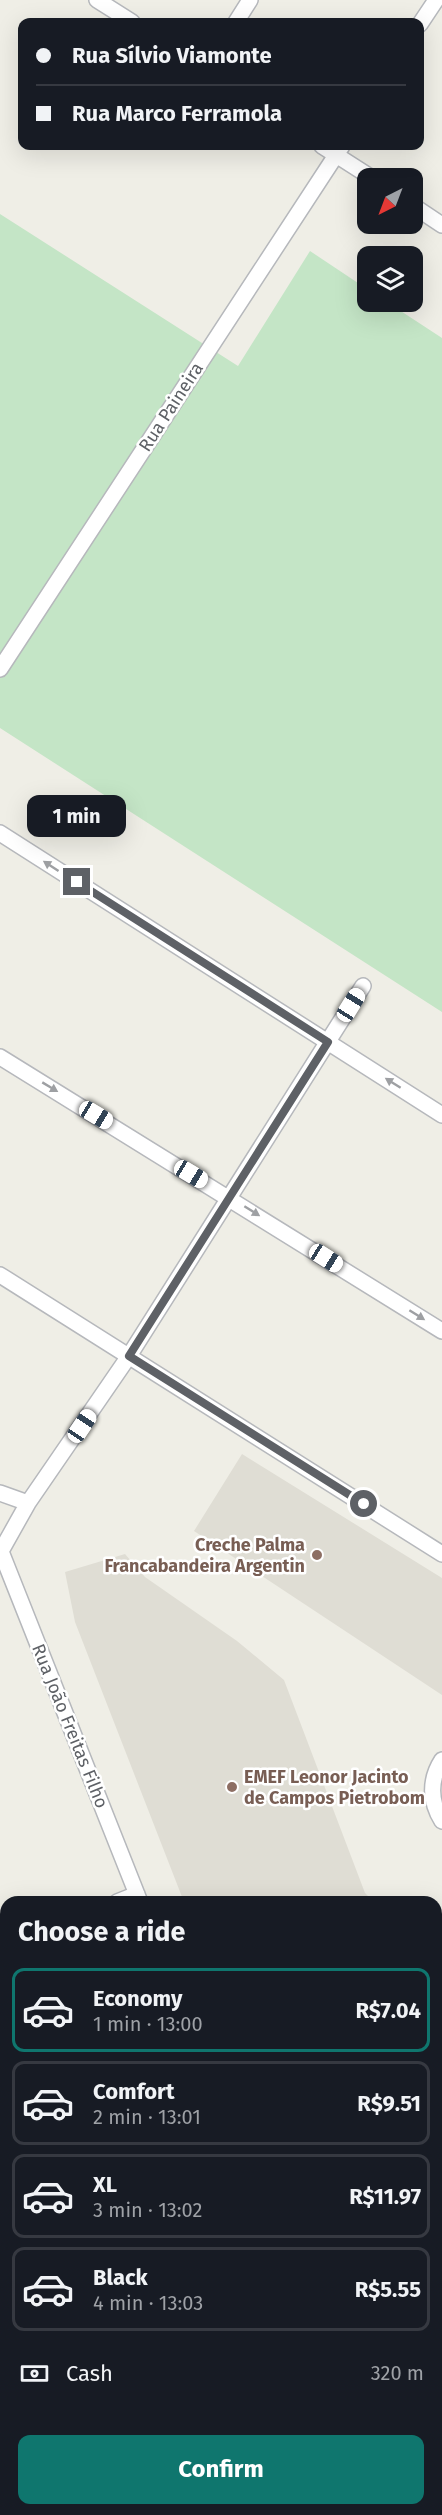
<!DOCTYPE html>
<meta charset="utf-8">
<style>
body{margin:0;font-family:"Fira Sans",sans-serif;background:#242831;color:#f1f3f6;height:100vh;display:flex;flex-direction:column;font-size:22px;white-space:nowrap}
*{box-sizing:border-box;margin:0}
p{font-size:20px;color:#9ea1a6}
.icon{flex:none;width:33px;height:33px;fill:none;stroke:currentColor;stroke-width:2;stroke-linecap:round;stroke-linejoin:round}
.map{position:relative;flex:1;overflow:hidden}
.panel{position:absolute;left:0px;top:1896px;width:442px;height:620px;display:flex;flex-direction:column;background:#171b24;border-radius:18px 18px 0 0;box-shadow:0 6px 24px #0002}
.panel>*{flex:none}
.hud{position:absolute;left:18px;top:18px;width:406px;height:132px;border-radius:12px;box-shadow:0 6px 24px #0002;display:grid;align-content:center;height:132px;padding:0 18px;background:#171b24}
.needle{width:39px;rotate:222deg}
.controls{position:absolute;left:357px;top:168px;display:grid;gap:12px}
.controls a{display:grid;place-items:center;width:66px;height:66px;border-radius:12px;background:#171b24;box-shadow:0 6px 24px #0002;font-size:30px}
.end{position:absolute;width:27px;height:27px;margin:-14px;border:8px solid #5e6166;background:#fff;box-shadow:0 0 0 3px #fff}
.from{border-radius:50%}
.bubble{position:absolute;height:42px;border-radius:12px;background:#171b24;box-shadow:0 6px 24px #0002;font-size:20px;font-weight:700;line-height:42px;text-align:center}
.car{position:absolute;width:18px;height:36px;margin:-18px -9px;border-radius:8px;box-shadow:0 0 4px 2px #0007;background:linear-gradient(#fff 24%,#345 0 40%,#fff 0 76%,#345 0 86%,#fff 0)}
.hud b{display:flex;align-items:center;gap:21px;height:57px;font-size:22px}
.hud b+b{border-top:2px solid #363941}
.hud i{width:15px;height:15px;background:#f1f3f6}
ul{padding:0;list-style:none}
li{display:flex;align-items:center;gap:18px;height:84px;margin:0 12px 9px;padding:0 6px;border:3px solid #363941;border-radius:12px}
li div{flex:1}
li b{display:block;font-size:22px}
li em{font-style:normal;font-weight:700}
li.current{border-color:#0f766e}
li>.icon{width:54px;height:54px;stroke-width:1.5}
h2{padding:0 18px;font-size:27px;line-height:72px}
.pay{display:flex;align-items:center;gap:15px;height:66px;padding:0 18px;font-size:22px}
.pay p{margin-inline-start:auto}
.button{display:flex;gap:12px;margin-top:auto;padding:12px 18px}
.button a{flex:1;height:69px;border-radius:12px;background:#0f766e;color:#fff;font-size:24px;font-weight:700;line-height:69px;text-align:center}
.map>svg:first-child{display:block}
.education{fill:#dfddd4}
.green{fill:#c4e5c6}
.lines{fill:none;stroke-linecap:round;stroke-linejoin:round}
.minor-casing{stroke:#b6b8bc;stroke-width:18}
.tertiary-casing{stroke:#b6b8bc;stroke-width:22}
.path{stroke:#9cc3aa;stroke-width:4;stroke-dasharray:6 3;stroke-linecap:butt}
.minor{stroke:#fff;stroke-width:15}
.tertiary{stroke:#fff;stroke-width:20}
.oneway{fill:#9ea0a3}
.route{stroke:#5e6166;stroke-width:8}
.education-dot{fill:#8d6e63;stroke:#fff;stroke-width:2}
.labels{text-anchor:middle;stroke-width:5;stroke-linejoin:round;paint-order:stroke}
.street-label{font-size:18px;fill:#5e6166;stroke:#fff}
.education-label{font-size:18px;font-weight:bold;fill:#785e54;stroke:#fff;text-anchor:end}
</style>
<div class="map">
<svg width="442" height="2515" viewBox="0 0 442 2515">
<rect width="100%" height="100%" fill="#efeee6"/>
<path class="education" d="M242,1454L442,1578V1695L194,1531Z
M125,1554L145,1577L237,1641L284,1680L365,1893L374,1902H184L75,1622L65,1572Z"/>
<path class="green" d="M0,214L238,366L310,251L367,289L368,302H387L442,338V1012L0,728Z
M231,2510H319L321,2515H233Z"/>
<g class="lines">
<defs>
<path id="minor" d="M97,0L132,22
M236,22L250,0
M420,24L436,0
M322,146L372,178
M412,205L442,225
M0,669L342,146
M0,833L442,1115
M0,1057L442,1331
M0,1275L442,1554
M0,1493L28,1503
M0,1549L140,1902
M1,1551L28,1503L129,1356L363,986
M442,1760C429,1780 430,1802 442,1821
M117,1902L137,1894
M0,1947L6,1944
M436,2135L442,2126
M0,2149L6,2152
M0,2369L6,2372"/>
<path id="tertiary" d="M0,1976L6,1991
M0,2099L6,2113
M165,2510L167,2515
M223,2510L225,2515"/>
</defs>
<use href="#minor" class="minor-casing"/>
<use href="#tertiary" class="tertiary-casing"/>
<path class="path" d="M317,2510L318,2515"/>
<use href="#minor" class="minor"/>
<use href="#tertiary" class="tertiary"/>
</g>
<defs><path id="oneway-solid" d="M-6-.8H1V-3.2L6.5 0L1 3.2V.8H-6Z" transform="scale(1.5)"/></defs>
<g class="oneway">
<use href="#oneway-solid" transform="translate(51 866) rotate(-147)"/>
<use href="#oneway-solid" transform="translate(393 1083) rotate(-148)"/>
<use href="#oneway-solid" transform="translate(50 1087) rotate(31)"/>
<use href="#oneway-solid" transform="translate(252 1211) rotate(32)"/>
<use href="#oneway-solid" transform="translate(417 1315) rotate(32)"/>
</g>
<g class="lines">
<path class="route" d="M77,882L328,1042L129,1356L364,1504"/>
</g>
<g class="education-dot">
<circle cx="317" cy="1555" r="6"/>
<circle cx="232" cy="1787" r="6"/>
</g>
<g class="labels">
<g class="street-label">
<text transform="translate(171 407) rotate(-57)" y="6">Rua Paineira</text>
<text transform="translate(70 1726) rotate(68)" y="6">Rua João Freitas Filho</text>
</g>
<g class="education-label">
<text x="305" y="1551">Creche Palma<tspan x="305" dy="21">Francabandeira Argentin</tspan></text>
<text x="244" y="1783" text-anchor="start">EMEF Leonor Jacinto<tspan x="244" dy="21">de Campos Pietrobom</tspan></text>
</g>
</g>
</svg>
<div class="controls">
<a><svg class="needle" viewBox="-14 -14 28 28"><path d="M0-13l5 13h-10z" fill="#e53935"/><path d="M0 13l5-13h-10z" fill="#9ea1a6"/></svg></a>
<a><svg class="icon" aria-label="layers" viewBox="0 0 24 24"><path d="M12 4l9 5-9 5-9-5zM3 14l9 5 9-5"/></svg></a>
</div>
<i class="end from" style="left:364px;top:1504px"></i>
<i class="end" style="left:77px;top:882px"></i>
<div class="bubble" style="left:27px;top:795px;width:99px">1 min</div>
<i class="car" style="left:351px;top:1005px;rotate:32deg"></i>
<i class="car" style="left:96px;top:1115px;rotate:121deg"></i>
<i class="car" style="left:191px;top:1174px;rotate:121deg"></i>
<i class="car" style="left:326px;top:1258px;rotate:122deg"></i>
<i class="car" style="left:82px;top:1426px;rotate:34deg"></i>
<div class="hud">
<b><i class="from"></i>Rua Sílvio Viamonte</b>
<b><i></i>Rua Marco Ferramola</b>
</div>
<section class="panel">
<h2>Choose a ride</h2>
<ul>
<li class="current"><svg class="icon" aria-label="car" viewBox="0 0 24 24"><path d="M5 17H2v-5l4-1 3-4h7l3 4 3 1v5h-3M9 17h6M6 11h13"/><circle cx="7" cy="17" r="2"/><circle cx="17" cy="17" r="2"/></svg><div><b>Economy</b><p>1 min · 13:00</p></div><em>R$7.04</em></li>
<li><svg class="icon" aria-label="car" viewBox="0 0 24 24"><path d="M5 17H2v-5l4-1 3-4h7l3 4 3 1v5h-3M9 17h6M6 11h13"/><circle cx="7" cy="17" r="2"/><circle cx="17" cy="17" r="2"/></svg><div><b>Comfort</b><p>2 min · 13:01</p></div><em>R$9.51</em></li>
<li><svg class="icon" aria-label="car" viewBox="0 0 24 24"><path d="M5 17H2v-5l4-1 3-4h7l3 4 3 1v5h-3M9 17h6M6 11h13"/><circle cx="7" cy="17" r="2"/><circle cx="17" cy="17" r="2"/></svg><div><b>XL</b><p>3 min · 13:02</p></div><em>R$11.97</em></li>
<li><svg class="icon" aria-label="car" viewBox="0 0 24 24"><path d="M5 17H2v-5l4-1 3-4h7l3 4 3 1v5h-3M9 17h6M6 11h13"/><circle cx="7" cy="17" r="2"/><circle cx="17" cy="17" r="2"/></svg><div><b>Black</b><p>4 min · 13:03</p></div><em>R$5.55</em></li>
</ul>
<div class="pay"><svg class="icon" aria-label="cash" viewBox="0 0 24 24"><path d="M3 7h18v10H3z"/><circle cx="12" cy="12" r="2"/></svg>Cash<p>320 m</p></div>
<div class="button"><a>Confirm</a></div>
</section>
</div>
